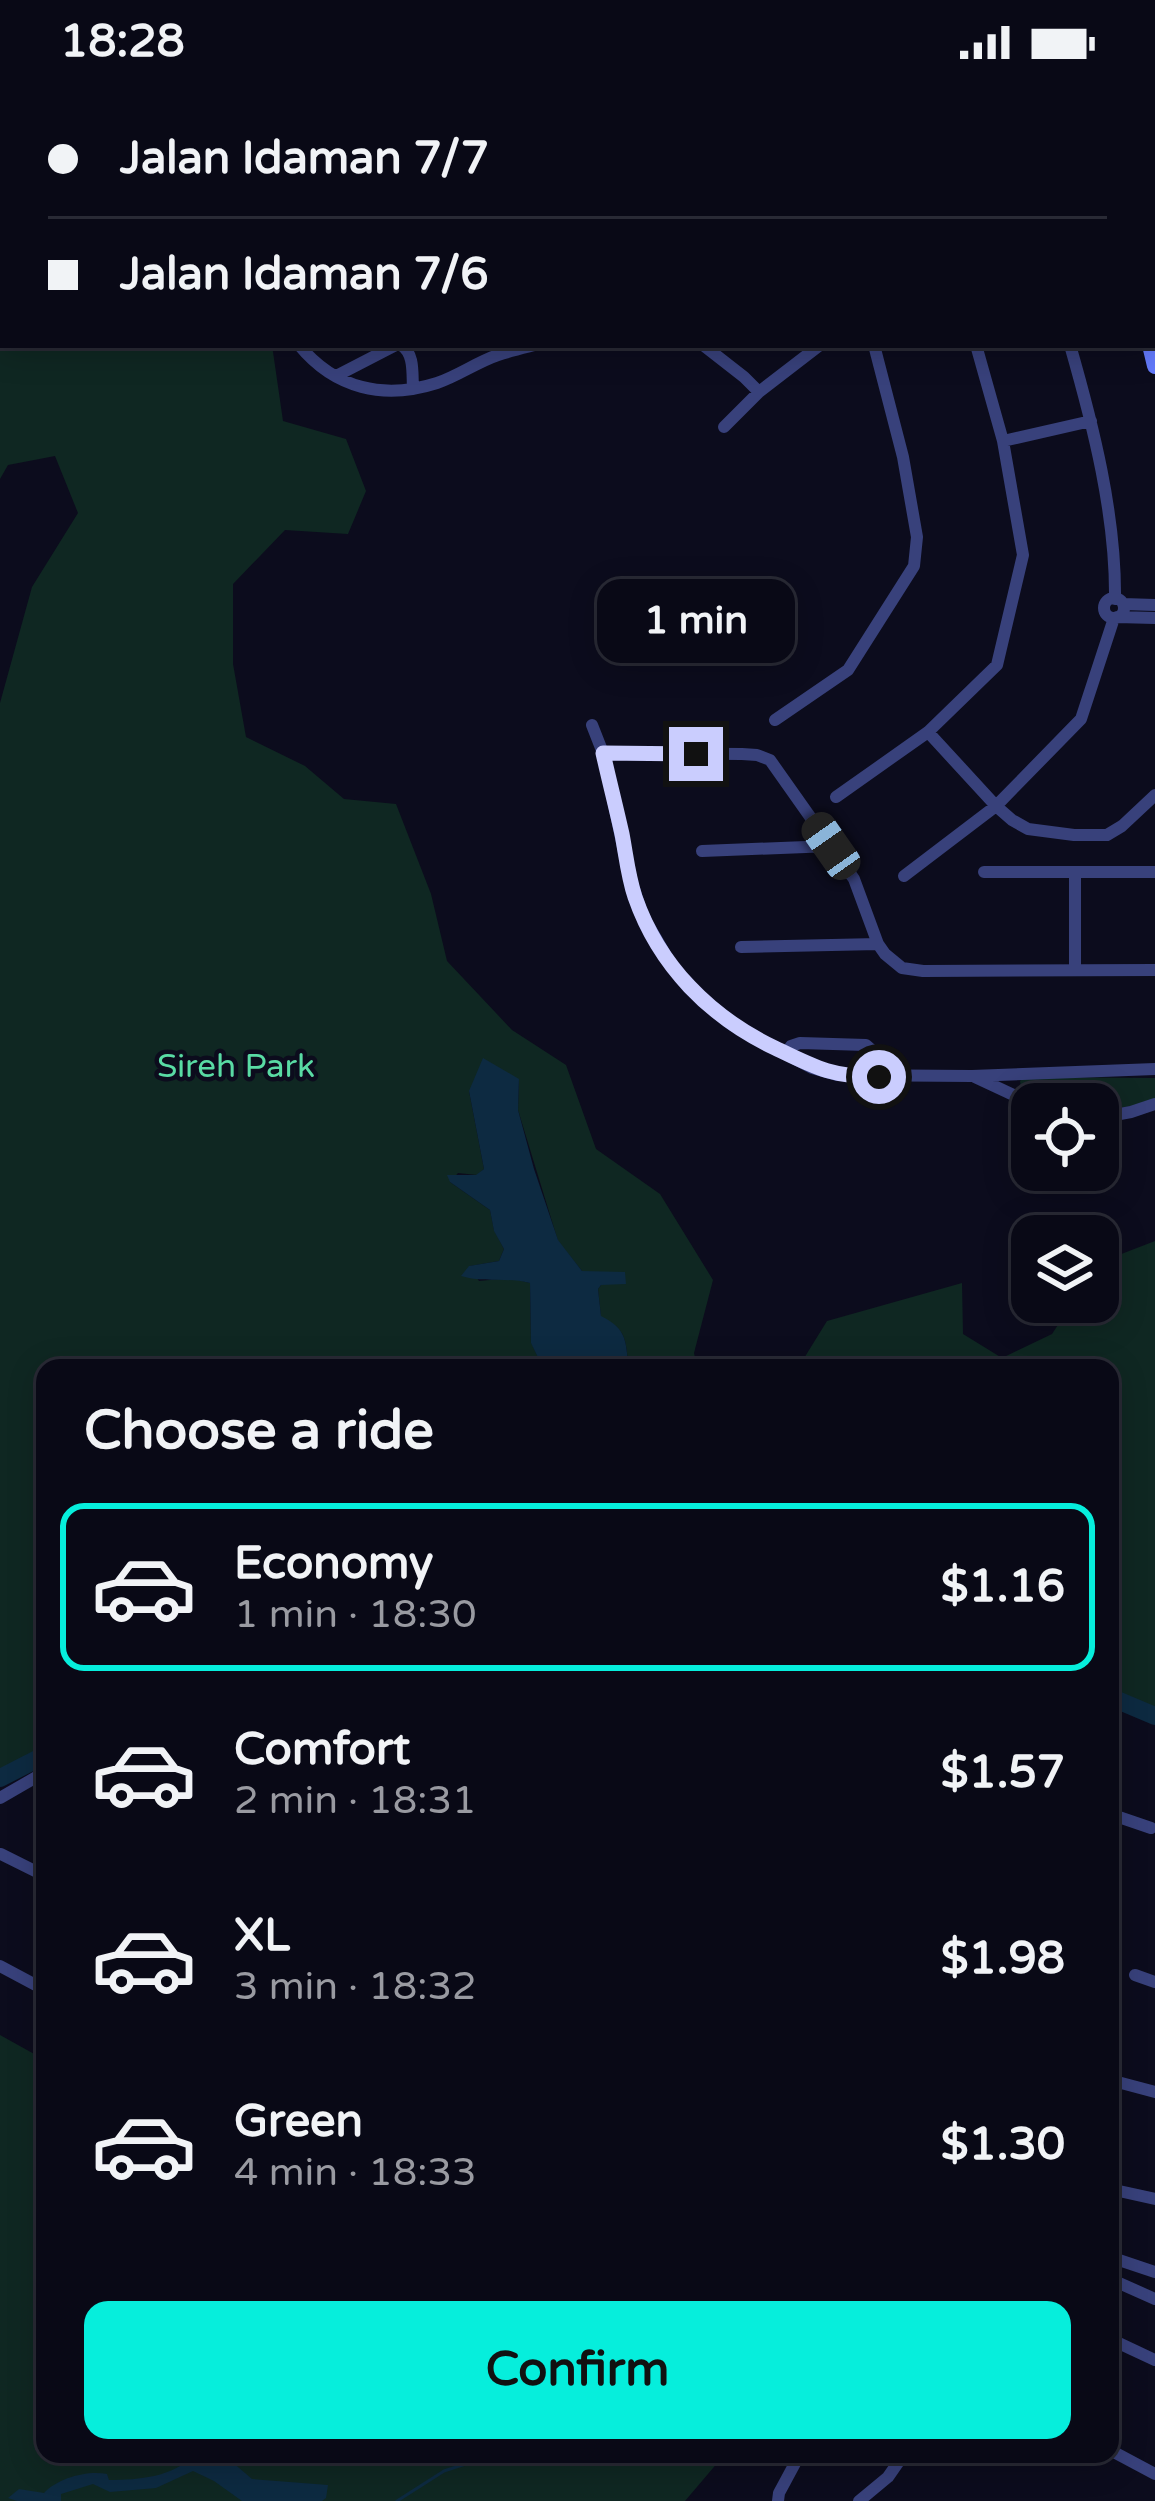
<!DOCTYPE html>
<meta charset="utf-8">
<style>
body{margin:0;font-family:"Varela Round",sans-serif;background:#12121f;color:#f1f3f6;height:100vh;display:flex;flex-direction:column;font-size:45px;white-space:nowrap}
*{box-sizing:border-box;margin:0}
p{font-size:39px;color:#999aa1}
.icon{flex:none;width:66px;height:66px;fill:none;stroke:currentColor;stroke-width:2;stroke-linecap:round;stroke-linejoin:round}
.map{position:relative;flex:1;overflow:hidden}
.side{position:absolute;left:36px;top:1275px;width:1083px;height:1104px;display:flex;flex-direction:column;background:#090916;border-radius:24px;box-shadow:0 6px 30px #0003,0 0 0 3px #292a35}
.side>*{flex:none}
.top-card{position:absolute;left:0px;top:0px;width:1155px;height:264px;box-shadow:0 6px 30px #0003,0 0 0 3px #292a35;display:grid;align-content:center;height:264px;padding:0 48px;background:#090916}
.controls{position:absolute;left:1011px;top:999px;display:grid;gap:24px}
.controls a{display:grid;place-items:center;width:108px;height:108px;border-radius:24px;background:#090916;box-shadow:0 6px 30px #0003,0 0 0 3px #292a35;font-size:60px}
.end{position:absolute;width:54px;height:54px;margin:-27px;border:15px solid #cacdfe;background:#111;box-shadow:0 0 0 6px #111}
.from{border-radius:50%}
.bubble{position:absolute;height:84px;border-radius:24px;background:#090916;box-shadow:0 6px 30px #0003,0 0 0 3px #292a35;font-size:39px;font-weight:700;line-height:84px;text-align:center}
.car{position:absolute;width:36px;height:72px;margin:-36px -18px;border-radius:15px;box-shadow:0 0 9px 3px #0007;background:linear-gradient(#222 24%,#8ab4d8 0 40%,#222 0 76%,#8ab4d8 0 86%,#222 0)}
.top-card b{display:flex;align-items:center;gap:42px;height:114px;font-size:45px}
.top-card b+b{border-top:3px solid #292a35}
.top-card i{width:30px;height:30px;background:#f1f3f6}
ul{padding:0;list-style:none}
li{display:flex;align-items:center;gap:36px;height:168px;margin:0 24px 18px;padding:0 24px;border:6px solid transparent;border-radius:24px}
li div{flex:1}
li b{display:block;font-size:45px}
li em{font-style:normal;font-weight:700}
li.active{border-color:#06eedc}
li>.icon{width:108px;height:108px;stroke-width:1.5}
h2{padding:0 48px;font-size:54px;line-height:144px}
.action{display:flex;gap:24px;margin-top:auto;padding:24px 48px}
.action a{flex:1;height:138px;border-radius:24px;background:#06eedc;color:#111;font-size:48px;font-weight:700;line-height:138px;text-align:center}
.status{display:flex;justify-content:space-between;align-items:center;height:84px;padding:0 60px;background:#090916;direction:ltr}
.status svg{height:33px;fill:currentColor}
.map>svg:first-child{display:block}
.green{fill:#0f2722}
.water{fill:#0d2a41}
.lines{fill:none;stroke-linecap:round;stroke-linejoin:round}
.stream{stroke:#0d2a41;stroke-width:3}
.river{stroke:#0d2a41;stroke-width:18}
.street{stroke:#38417b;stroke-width:12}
.secondary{stroke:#637afb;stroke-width:16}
.route{stroke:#cacdfe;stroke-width:15}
.labels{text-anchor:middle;stroke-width:9;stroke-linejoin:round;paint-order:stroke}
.park-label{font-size:33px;fill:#59dba4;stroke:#0c0c1d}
</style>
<div class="status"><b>18:28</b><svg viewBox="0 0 49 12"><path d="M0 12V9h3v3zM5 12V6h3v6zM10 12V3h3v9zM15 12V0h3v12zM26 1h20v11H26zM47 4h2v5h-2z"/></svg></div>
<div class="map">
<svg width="1155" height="2417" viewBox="0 0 1155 2417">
<rect width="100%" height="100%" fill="#0c0c1d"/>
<path class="green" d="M0,0H297V3H3V261H272L283,337L346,355L366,407L348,450L285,446L233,500V580L246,653L305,682L344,715L396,720L431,810L447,877L512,946L566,981L596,1065L660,1110L713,1196L694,1269L697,1284H629C625,1256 628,1246 601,1233L598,1205L601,1201L582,1187L558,1157L518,1026L519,995L469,1007L484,1085L477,1091L458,1089L450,1098L490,1126L494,1146L504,1165L499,1177L470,1182L479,1197L510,1194L530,1199L531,1258L543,1284H45V1671L0,1694V619L32,503L78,429L55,372L8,381L0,395Z
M1025,993L1155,994V1016L1134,1022L1098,1026V1020H1063L1021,1003L1020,997Z
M1155,1157V1632L1110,1613V1284H798L827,1237L962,1199L963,1250L1002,1274L1052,1250L1073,1218H1098V1179Z
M0,1951L45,1976V2370H725L685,2417H0Z"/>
<path class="water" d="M483,974L519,995L518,1026L534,1085L558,1156L582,1187L625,1188L626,1200L601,1201L598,1205L601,1232C628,1246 625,1256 629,1284H543L531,1259L530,1199C507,1193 484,1199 461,1192L469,1182L499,1177L504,1165L494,1147L490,1126L450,1098L447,1091H476L484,1085L469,1007Z
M195,2370L224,2371L252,2395L328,2401L326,2414L322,2417H242L214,2397L193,2387L156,2404L110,2408L93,2400L61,2410V2417H17L8,2414L19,2405L44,2409C58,2394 87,2386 107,2390L109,2396C139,2396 174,2393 195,2370Z"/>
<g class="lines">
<path class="stream" d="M397,2417L444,2387L496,2370"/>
<path class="river" d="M1110,1613L1155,1632
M0,1694L45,1671"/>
<path class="street" d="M855,0L861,3
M304,3L305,0
M568,3L574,0
M583,3V0
M677,3L678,0
M953,3L955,0
M1152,43L1155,41
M1152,89L1155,87
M1152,104L1155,103
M299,261C335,305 384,316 437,299C458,292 477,278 498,271C510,267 523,264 535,261
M401,261C415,270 412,290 413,305
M703,261L744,293L759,308
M1070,261C1093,341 1116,431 1115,515
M336,292L396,261
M724,343L759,308L820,261
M1003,357L1091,337
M1104 524a10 10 0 1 1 20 0a10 10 0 1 1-20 0Z
M1123,520L1155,521
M1117,533L1155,534
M775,636L848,586L914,482L917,453L903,373L874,261
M592,641L603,669L628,787L643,832L675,887L699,913L732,941L812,984L837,991L972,992L1155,985
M928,648L996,722L1012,736L1028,745L1074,751H1107L1122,742L1155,711
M603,669L742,670L757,671L770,676L854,795L878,860L885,870L902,884L923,887L1155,886
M836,713L928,648L997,581L1023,471L1003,357L976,261
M702,767L831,762
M984,788H1155
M904,792L996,722L1081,635L1114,534
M741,863L878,860
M1075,886V788
M786,969L791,962L800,959L866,961L874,968L879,993
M975,993L1033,1020
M1098,1034L1131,1028L1155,1020
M0,1714L45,1688
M1110,1730L1151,1744
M1,1770L45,1792
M0,1882L45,1906
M1135,1891L1155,1898
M1110,1996L1155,2008
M1110,2105L1155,2115
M1110,2173L1155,2188
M1110,2195L1155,2215
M1110,2255L1155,2276
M1110,2366L1155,2390
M778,2417L779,2409L800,2370
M859,2417L888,2393L904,2370"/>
<path class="secondary" d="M1046,0L1047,3
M1062,0L1063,3
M1152,217L1155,227
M1150,261L1155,282"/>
</g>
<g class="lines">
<path class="route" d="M696,670L603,669C609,696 616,723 622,750C626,771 628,792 635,813C659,882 710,933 775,964C816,984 832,993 879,993"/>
</g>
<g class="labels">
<g class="park-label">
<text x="236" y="993">Sireh Park</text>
</g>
</g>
</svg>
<div class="controls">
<a><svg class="icon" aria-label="locate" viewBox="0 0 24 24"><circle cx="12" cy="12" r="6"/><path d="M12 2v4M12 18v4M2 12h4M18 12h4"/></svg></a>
<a><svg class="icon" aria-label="layers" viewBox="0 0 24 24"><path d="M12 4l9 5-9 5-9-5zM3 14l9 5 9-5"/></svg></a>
</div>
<i class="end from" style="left:879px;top:993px"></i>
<i class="end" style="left:696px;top:670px"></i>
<div class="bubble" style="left:597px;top:495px;width:198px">1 min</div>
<i class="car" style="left:831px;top:762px;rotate:325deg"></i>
<div class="top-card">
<b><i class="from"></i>Jalan Idaman 7/7</b>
<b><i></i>Jalan Idaman 7/6</b>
</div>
<section class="side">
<h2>Choose a ride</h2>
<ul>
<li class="active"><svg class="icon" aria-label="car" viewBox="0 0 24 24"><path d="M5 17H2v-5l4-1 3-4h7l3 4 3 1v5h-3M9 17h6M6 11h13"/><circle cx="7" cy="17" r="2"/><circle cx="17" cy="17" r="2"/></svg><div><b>Economy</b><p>1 min · 18:30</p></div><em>$1.16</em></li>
<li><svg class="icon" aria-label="car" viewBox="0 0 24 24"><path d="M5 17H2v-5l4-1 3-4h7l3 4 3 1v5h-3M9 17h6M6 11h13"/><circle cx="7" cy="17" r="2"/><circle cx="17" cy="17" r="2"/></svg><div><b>Comfort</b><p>2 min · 18:31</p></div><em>$1.57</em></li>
<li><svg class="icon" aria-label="car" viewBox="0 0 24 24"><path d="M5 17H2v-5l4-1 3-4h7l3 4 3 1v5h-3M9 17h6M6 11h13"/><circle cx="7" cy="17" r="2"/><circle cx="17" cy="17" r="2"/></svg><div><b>XL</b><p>3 min · 18:32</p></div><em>$1.98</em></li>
<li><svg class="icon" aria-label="car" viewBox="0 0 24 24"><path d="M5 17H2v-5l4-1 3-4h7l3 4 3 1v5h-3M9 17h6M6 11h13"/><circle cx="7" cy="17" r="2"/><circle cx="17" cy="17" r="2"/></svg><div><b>Green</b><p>4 min · 18:33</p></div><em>$1.30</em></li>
</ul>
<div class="action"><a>Confirm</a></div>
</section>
</div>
